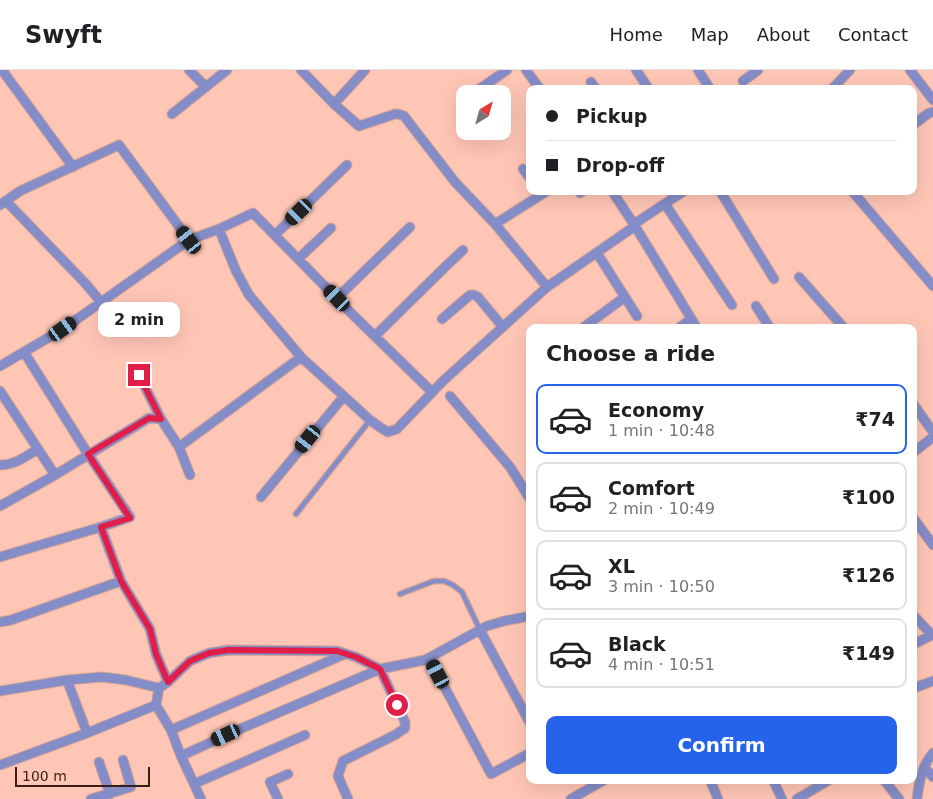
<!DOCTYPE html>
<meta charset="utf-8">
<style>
body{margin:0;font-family:"DejaVu Sans",sans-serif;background:#f2f2f2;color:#202124;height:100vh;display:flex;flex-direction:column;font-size:19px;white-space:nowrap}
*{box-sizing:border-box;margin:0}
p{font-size:16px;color:#757577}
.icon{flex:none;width:28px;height:28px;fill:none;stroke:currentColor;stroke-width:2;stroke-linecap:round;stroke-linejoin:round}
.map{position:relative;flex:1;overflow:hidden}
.sheet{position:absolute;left:526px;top:254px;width:391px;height:460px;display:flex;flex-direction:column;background:#fff;border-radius:10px;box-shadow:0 5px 20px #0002}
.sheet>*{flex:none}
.banner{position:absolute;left:526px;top:15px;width:391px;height:110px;border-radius:10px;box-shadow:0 5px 20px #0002;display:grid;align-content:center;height:110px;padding:0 20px;background:#fff}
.needle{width:32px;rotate:37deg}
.tools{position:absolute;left:456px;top:15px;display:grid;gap:10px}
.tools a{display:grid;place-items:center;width:55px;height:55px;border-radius:10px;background:#fff;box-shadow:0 5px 20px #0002;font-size:25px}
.scale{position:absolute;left:15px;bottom:12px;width:135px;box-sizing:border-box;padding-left:5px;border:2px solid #381e17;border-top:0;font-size:14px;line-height:18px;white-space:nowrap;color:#381e17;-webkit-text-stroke:4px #ffc6b6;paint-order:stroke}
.end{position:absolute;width:22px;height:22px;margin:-11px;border:6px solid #e11d48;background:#fff;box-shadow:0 0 0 2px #fff}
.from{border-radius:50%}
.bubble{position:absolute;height:35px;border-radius:10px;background:#fff;box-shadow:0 5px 20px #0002;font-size:16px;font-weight:600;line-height:35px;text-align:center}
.car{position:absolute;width:15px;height:30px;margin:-15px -8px;border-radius:6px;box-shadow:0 0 4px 1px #0007;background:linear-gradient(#222 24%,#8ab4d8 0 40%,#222 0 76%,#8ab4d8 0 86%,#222 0)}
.banner b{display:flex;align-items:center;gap:18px;height:48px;font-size:19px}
.banner b+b{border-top:1px solid #e0e0e0}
.banner i{width:12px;height:12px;background:#202124}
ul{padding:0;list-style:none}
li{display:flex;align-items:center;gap:15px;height:70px;margin:0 10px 8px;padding:0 10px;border:2px solid #e0e0e0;border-radius:10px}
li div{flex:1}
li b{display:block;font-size:19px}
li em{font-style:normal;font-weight:600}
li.active{border-color:#2563eb}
li>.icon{width:45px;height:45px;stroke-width:1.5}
h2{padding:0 20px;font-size:22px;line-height:60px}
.cta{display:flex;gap:10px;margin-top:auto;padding:10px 20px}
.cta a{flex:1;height:58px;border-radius:10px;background:#2563eb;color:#fff;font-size:20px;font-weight:600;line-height:58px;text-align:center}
header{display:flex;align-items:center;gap:30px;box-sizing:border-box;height:70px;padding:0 25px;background:#fff;border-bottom:1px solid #e0e0e0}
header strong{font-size:24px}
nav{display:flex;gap:28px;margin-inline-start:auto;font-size:18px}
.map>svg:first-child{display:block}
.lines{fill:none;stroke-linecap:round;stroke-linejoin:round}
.service-casing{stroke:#d7a496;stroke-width:7}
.minor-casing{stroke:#d7a496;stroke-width:11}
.service{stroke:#848dc8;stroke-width:4.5}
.minor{stroke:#848dc8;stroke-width:9}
.route{stroke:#e11d48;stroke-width:6}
</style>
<header>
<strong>Swyft</strong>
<nav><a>Home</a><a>Map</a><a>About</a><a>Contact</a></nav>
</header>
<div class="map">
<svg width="933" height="729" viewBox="0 0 933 729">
<rect width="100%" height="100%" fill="#ffc6b6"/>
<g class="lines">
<defs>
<path id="service" d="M296,444L370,350
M400,524L434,511H444L453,515L462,522L480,560"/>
<path id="minor" d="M2,0L73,97
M189,0L206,17
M301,0L334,34L365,0
M526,0L540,19
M636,0L649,19
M698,0L710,19
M910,0L933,30
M743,11L758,0
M591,12L596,19
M832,19L850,0
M472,24L507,0
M334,34L359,56L395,44H398L404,46L455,112L495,154
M172,44L227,0
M914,54L929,43L933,42
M523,99L530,108
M612,121L635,156L697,258
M720,121L774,209
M852,121L933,216
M580,123L583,121
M6,131L85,213L101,232
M665,134L732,235
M0,135L20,121L119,75L189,170
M634,154L684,121
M275,165L347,95
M597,183L637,246
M298,189L331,158
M799,207L844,258
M547,217L495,154L547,121
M337,228L410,157
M756,236L770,258
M442,249L470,225H474L478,227L502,256
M584,257L625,227
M679,258L691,249
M375,266L444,198L463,180
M24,282L88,384L130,447L101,457L121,511
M0,296L63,259L189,170L219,159
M139,305L161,349
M0,321L55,405
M432,322L352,244L253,143L219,159L236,201L249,225L301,287L370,350L381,358L388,362L397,359L444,310L547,217L635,156
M450,326L510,397L530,429
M914,335L933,362
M179,377L190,405
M914,382L933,367
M0,395C15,395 25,387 38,379
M261,427L344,326
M0,436L55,405L149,348L161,349L179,377L301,287
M914,449L933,475
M0,487L101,457
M914,546L932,565H933
M0,552L11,550L121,511L150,559L156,584L168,612
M480,560L530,653
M914,574L932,565
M429,588L491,704L530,683
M67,610L87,663
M159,618L156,635L171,660L181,686L240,659L380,599L405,652V658L395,665L343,691L338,706L348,729
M914,618L933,611
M0,621L67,610L102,607L126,610L159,618L168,612L190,591L209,583L229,580L337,581L356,587L380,599L425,590L487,556L504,551L530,546
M171,660L345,584
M181,686L201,729
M99,692L110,724
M0,695L87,663L156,635
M924,697L933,707
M710,710L718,729
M773,710L782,729
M884,710L899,729
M194,714L305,665
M91,729L131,717L123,690
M278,729L270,712L288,704
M571,729L604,710
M797,729L829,710
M917,729C919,713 922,695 933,683"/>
</defs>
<use href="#service" class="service-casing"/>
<use href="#minor" class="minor-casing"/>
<use href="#service" class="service"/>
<use href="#minor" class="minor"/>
</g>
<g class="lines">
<path class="route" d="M139,305L161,349L149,348L88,384L130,448L101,457L121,511L150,559L156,584L168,612L190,591L209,583L229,580L337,581L356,587L380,599L397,635"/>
</g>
</svg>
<div class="tools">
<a><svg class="needle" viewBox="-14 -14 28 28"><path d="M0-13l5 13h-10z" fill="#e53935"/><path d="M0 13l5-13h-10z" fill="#757577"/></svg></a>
</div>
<div class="scale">100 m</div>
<i class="end from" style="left:397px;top:635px"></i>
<i class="end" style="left:139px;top:305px"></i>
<div class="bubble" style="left:98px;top:232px;width:82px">2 min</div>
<i class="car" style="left:299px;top:142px;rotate:226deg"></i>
<i class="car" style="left:189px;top:170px;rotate:323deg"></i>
<i class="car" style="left:337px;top:228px;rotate:316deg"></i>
<i class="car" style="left:63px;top:259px;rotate:55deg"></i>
<i class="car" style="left:308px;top:369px;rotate:219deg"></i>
<i class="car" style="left:438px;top:604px;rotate:332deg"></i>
<i class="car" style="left:226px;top:665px;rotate:245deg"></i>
<div class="banner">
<b><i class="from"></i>Pickup</b>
<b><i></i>Drop-off</b>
</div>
<section class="sheet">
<h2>Choose a ride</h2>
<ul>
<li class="active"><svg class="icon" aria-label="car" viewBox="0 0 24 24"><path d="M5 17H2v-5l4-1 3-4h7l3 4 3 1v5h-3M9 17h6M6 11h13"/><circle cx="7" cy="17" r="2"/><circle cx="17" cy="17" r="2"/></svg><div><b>Economy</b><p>1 min · 10:48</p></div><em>₹74</em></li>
<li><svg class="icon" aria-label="car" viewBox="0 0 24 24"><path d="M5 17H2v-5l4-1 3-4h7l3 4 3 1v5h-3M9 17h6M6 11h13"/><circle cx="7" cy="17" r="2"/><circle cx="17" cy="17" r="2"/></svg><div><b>Comfort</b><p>2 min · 10:49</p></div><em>₹100</em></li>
<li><svg class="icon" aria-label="car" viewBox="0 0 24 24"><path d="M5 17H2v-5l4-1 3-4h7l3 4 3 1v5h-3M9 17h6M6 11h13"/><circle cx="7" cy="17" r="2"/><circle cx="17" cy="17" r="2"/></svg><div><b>XL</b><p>3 min · 10:50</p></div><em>₹126</em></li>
<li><svg class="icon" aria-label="car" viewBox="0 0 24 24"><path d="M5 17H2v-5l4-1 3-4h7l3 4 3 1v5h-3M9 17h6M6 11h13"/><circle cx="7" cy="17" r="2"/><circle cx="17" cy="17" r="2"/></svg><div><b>Black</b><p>4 min · 10:51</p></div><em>₹149</em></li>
</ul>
<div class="cta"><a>Confirm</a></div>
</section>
</div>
